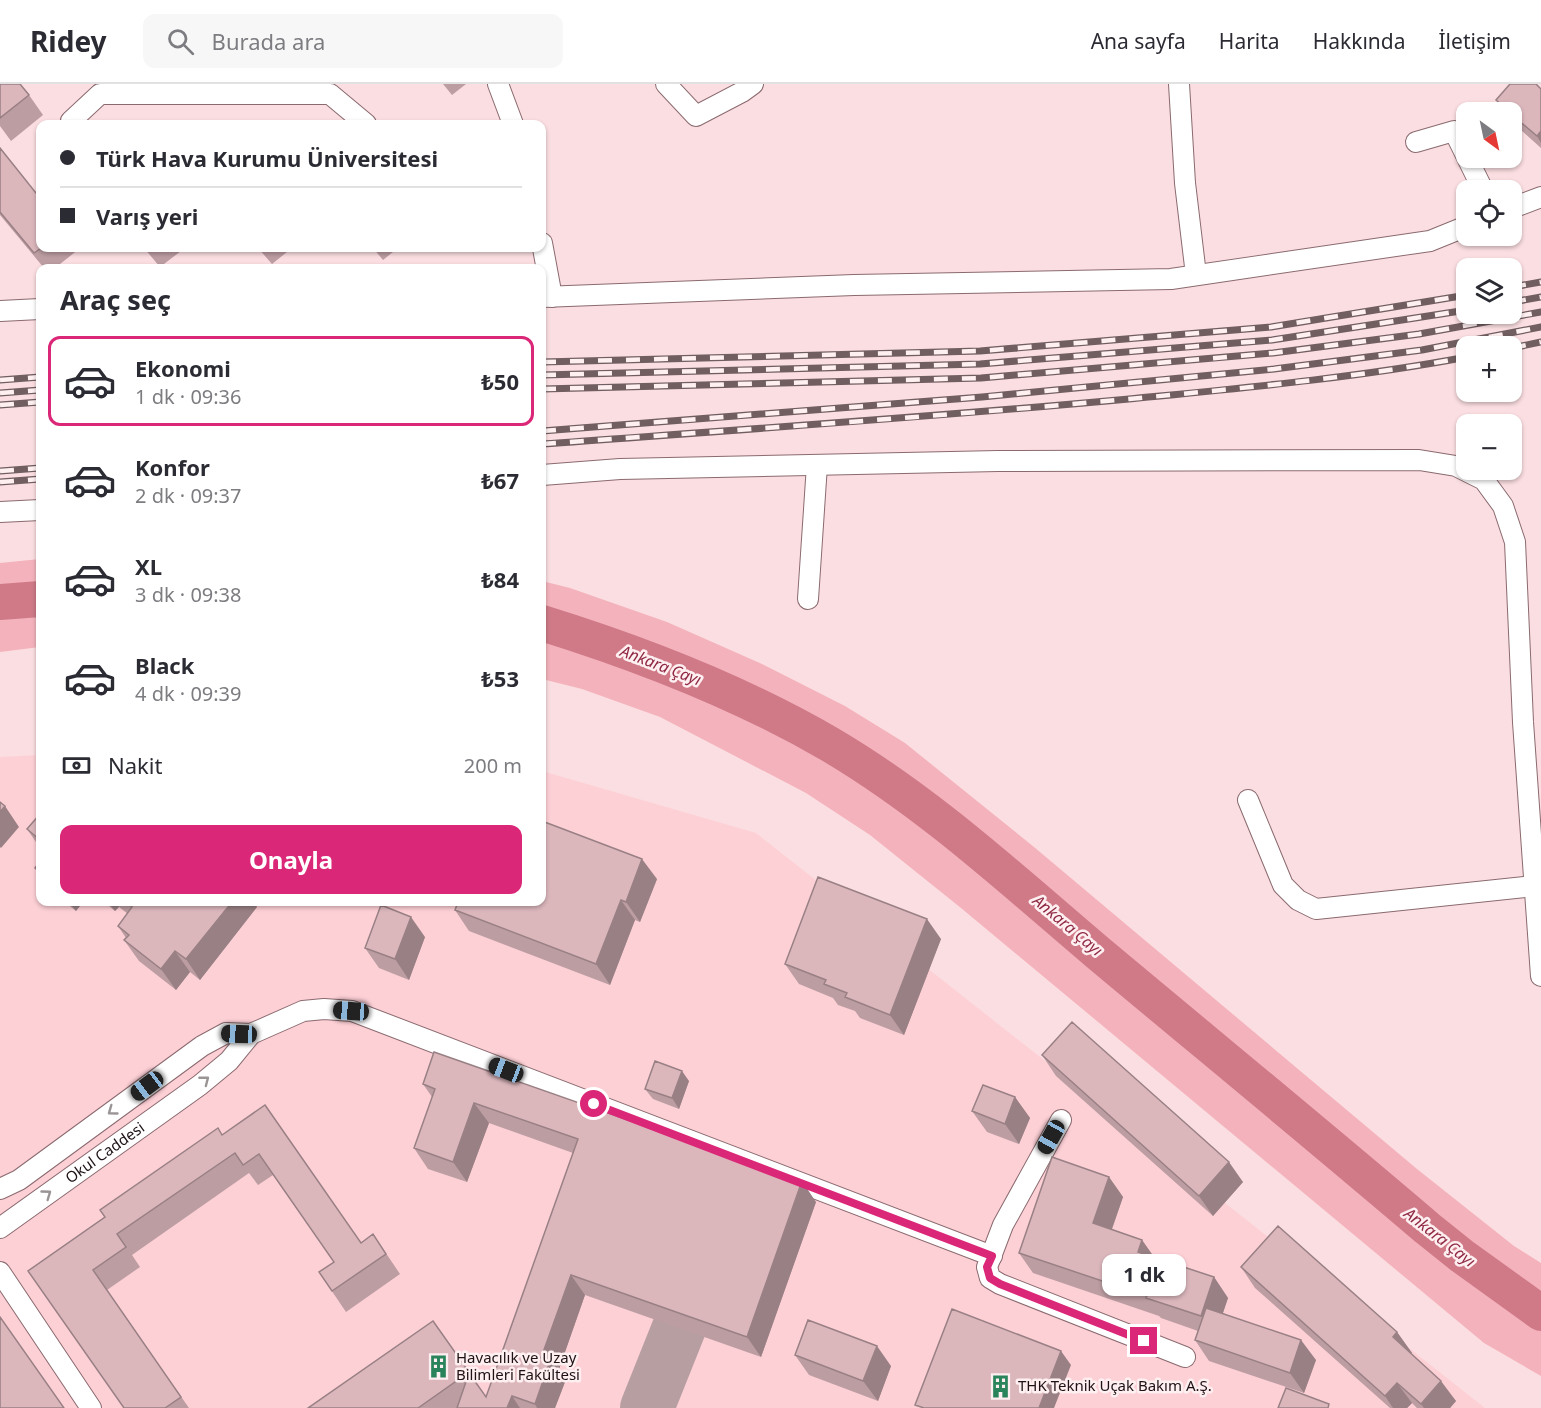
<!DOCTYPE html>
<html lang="tr">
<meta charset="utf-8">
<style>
body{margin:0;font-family:"Noto Sans",sans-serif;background:#f7f7f7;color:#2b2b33;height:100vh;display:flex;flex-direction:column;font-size:22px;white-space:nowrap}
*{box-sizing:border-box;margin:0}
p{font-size:20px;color:#7c7c81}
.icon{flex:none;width:33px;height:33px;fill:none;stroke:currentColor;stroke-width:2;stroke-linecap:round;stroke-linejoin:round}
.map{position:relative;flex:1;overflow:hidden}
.panel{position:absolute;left:36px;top:180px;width:510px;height:642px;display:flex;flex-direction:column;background:#fff;border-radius:12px;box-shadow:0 2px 4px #0004}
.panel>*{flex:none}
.top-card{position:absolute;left:36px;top:36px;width:510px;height:132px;border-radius:12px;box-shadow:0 2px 4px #0004;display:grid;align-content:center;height:132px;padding:0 24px;background:#fff}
.needle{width:39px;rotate:147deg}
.tools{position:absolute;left:1456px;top:18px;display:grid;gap:12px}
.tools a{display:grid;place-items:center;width:66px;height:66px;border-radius:12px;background:#fff;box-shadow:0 2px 4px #0004;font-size:30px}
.end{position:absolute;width:27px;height:27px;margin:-14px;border:8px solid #db2777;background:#fff;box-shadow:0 0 0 3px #fff}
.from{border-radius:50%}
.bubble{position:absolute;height:42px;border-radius:12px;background:#fff;box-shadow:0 2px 4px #0004;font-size:20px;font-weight:700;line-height:42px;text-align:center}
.car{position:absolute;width:18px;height:36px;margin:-18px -9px;border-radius:8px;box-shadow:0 0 4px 2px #0007;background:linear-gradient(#222 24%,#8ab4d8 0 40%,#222 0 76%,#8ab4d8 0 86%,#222 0)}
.top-card b{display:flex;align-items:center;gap:21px;height:57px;font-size:22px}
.top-card b+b{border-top:2px solid #e1e1e2}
.top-card i{width:15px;height:15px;background:#2b2b33}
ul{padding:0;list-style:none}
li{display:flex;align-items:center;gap:18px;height:90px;margin:0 12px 9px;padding:0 12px;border:3px solid transparent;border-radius:12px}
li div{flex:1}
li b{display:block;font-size:22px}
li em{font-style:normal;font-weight:700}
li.active{border-color:#db2777}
li>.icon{width:54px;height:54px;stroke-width:1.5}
h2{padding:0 24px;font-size:27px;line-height:72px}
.pay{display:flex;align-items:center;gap:15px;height:66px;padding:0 24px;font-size:22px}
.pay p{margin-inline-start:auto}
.primary-button{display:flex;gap:12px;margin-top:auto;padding:12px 24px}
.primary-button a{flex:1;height:69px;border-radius:12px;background:#db2777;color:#fff;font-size:24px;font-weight:700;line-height:69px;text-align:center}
header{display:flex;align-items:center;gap:36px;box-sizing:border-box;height:84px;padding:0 30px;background:#fff;border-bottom:2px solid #e1e1e2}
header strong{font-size:28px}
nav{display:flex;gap:33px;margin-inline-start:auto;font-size:21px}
.search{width:420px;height:54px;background:#f7f7f7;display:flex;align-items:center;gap:15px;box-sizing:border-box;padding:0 21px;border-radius:12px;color:#7c7c81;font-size:22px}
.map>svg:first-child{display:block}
.built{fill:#fdd0d6}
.green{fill:#f4b3bc}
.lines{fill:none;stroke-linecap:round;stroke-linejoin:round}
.river{stroke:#d07a88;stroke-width:36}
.taxiway{stroke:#b69ea1;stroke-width:54}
.minor-casing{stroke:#8a6a6f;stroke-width:22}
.minor{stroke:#fff;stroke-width:20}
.rail-casing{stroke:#715e61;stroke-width:7}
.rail{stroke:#feeff1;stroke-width:4.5;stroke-dasharray:14;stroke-linecap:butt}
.wall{fill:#bc9da2}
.shaded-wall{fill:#998084}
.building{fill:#dbb7bc;stroke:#998084;stroke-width:1.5}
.oneway{stroke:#9a9495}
.route{stroke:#db2777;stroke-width:8}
.labels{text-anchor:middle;stroke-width:5;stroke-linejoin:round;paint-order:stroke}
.street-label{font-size:15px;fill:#1e1214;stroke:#feeff1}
.poi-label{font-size:15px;fill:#1e1214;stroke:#feeff1;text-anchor:start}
.water-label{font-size:16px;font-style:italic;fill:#902943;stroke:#feeff1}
</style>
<header>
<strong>Ridey</strong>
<div class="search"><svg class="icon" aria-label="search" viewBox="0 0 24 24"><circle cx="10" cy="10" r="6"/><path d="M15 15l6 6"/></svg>Burada ara</div>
<nav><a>Ana sayfa</a><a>Harita</a><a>Hakkında</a><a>İletişim</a></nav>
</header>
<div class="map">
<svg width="1541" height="1324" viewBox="0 0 1541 1324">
<rect width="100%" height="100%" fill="#fbdee1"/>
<path class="built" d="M40,671V818H542V687L756,749L1485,1324H0V673Z"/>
<path class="green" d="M40,475V563L0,568V479Z
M542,497L570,504L667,538L762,580L845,622L905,659L1034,763L1417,1085L1514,1162L1541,1179V1292L1484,1259L961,824L870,751L806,709L660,633L582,605L542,595Z"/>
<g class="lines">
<path class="river" d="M0,518L40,515
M542,539C642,570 740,608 831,661C929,719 1011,795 1097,868C1207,960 1318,1051 1427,1144L1462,1172L1541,1229"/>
<path class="taxiway" d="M647,1324L679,1244"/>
<defs>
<g id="minor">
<path d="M498,0L513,40"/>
<path d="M666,0L696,32L742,8L753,0"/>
<path d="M1179,0L1185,99L1196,191"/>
<path d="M72,40L71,37L100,10H330L366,40"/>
<path d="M1416,58L1454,47L1483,106"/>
<path d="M1512,124L1541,113"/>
<path d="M542,159L552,213"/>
<path d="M542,213L854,201L1171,195L1430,157L1467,142"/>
<path d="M0,227L40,225"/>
<path d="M542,391L620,385L998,377L1419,376L1456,382L1484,396L1503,422L1515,458L1523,638L1541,892"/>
<path d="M0,428L40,426"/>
<path d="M808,515L817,381"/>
<path d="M1248,716L1283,801L1298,816L1316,825L1534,802"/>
<path d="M1061,1036L1003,1141L987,1183L990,1194L1000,1200L1185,1273"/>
<path d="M0,1105L19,1096L202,962L226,949L251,950L303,927L324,925L352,927L992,1172"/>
<path id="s1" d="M0,1144L200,1001L229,977L251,950"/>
<path d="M0,1188L91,1324"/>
</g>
</defs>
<use href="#minor" class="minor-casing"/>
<use href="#minor" class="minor"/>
<defs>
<path id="rail" d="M1512,203L1541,198
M1512,218L1541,213
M1512,264L1541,258
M542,278L980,267L1271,243L1467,211
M542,291L980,280L1272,256L1467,226
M0,296L40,293
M542,305L981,294L1273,269L1419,250L1541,228
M0,309L40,306
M0,321L40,318
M542,347L982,313L1274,285L1422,266L1541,243
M542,360C737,346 933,333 1129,315C1242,304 1355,294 1467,273
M0,387L40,384
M0,398L40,395"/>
</defs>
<use href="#rail" class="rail-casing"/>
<use href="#rail" class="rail"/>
</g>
<path class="wall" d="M0,0L29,11L43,31L11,57L0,42Z
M443,0H466L452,11Z
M1541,5V64L1512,38V28H1504L1496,16Z
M0,64L40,164H79V165L55,184H44L0,131Z
M144,164H185L160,183Z
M258,164H292L272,180Z
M373,164H398L383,176Z
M490,164H500L494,168Z
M40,730V764L27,745Z
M657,795L640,838L635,836L610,901L469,847L455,826Z
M65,818H83L76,827Z
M104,818H253L257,823L200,896L190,888L176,906L139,877L124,856L126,854L118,842L128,830L119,823L115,827Z
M425,853L409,896L379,884L365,864Z
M941,855L904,951L860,934L855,927L838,921L833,914L799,900L785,880Z
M1042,971L1243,1098L1213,1132L1056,992Z
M689,997L679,1025L653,1015L645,1005Z
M423,1000L816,1118L761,1273L585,1211L558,1288L565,1298L555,1324H308L433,1237L486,1313L573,1069L489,1039L467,1098L428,1085L414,1064L432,1013Z
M1015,1013L1030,1034L1019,1060L987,1048L972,1027Z
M265,1021L361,1159L373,1150L400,1190L346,1228L319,1188L334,1178L273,1091L258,1101L249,1089L132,1171L140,1183L107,1206L189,1324H124L28,1187Z
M1109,1093L1123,1113L1112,1145L1142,1156L1154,1173L1214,1193L1228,1214L1223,1229L1316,1276L1304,1309L1209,1277L1195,1256L1198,1247L1161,1234L1159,1232L1033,1189L1019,1169Z
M1241,1183L1397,1248L1412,1269H1411L1456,1317L1450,1324H1417L1412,1319L1407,1324H1390L1255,1204Z
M795,1271L891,1282L878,1317L809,1291Z"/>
<path class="shaded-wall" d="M1541,47V59L1537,52Z
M5,722L19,743L1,764L0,763V728Z
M642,775L657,795L640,838L626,818Z
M621,816L635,836L610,901L596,880Z
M69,818H83L76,827Z
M108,818H115L119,823L115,827Z
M232,818H253L257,823L200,896L186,875Z
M411,833L425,853L409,896L395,875Z
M927,835L941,855L904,951L890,931Z
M175,867L190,888L176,906L161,885Z
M682,987L689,997L679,1025L672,1014Z
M1015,1013L1030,1034L1019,1060L1005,1040Z
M474,1019L489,1039L467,1098L453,1078Z
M1229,1078L1243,1098L1213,1132L1199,1112Z
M1109,1093L1123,1113L1107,1159L1093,1139Z
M802,1097L816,1118L761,1273L747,1253Z
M1142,1156L1156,1176L1138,1168Z
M571,1191L585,1211L558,1288L565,1298L555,1324H537L535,1320L541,1274Z
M1214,1193L1228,1214L1215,1252L1201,1232Z
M1397,1248L1412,1269L1407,1274L1393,1253Z
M1301,1256L1316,1276L1304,1309L1290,1289Z
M877,1262L891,1282L878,1317L863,1297Z
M1061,1267L1071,1281L1054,1324H1039Z
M1441,1297L1456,1317L1450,1324H1424L1421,1320Z
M1397,1299L1412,1319L1407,1324H1393L1385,1312Z
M512,1312L520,1324H507Z"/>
<path class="building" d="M0,0H20L29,11L0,34Z
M1510,0H1536L1541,5V47L1537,52L1512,31V28H1510L1496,16Z
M0,64L40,114L41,164L34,169L0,128Z
M0,718L5,722L0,728Z
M40,730V756L27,745Z
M542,737L642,775L626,818L621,816L596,880L455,826L458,818H542Z
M40,777V789L35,784Z
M818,793L927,835L890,931L845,913L847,909L824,900L826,896L785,880Z
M125,818H232L186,875L175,867L161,885L124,856L129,851L118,842L132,823Z
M381,821L411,833L395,875L365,864Z
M1072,938L1229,1078L1199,1112L1042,971Z
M434,968L802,1097L747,1253L571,1191L541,1274L550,1277L535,1320L512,1312L507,1324H457L469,1289L486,1313L578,1055L474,1019L453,1078L414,1064L435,1005L423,1000Z
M655,977L682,987L672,1014L645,1005Z
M983,1001L1015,1013L1005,1040L972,1027Z
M265,1021L361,1159L373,1150L386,1170L332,1207L319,1188L334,1178L259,1070L243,1081L235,1069L117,1150L126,1163L93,1186L181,1313L165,1324H124L28,1187L105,1133L100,1126L218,1044L222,1051Z
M1052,1073L1109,1093L1093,1139L1142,1156L1138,1168L1214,1193L1201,1232L1146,1214L1147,1212L1019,1169Z
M1278,1142L1397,1248L1393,1253L1441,1297L1421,1320L1397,1299L1385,1312L1241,1183Z
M1206,1224L1301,1256L1290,1289L1195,1256Z
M952,1225L1061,1267L1039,1324H924L915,1321Z
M0,1233L64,1324H0Z
M808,1236L877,1262L863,1297L795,1271Z
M433,1237L469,1288L418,1324H308Z
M1286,1304L1329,1320L1328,1324H1278Z"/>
<defs><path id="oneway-chevron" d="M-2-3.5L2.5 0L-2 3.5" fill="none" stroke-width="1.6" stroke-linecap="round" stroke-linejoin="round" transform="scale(1.5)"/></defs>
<g class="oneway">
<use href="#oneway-chevron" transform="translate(205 996) rotate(-38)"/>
<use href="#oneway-chevron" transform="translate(112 1027) rotate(144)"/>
<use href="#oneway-chevron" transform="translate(47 1110) rotate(-36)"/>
</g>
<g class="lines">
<path class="route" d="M594,1020L992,1172L987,1183L990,1194L1000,1200L1144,1257"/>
</g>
<defs>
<symbol id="building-bare" viewBox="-9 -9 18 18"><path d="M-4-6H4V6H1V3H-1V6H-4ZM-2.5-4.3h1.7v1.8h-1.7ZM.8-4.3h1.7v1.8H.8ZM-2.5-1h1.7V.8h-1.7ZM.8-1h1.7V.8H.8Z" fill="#29845b" stroke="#feeff1" stroke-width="2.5" paint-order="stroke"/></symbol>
</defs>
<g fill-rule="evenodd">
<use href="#building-bare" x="422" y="1266" width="33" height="33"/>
<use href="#building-bare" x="984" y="1286" width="33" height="33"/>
</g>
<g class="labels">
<g class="street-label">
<text dy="5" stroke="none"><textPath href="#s1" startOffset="129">Okul Caddesi</textPath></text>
</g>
<g class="poi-label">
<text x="456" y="1279">Havacılık ve Uzay<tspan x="456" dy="17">Bilimleri Fakültesi</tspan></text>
<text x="1018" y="1307">THK Teknik Uçak Bakım A.Ş.</text>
</g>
<g class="water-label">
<text transform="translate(661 581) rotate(21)" y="6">Ankara Çayı</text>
<text transform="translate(1068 841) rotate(40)" y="6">Ankara Çayı</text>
<text transform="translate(1440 1153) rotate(38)" y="6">Ankara Çayı</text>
</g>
</g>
</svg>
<div class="tools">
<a><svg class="needle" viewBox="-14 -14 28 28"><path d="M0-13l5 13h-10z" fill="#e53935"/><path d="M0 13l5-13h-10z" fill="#7c7c81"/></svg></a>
<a><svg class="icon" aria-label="locate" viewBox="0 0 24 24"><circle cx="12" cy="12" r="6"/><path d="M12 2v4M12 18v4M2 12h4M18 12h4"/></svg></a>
<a><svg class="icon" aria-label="layers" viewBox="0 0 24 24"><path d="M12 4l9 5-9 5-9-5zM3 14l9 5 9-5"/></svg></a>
<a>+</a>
<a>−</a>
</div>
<i class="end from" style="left:594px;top:1020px"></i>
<i class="end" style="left:1144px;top:1257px"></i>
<div class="bubble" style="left:1102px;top:1170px;width:84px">1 dk</div>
<i class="car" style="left:351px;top:927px;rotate:274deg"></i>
<i class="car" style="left:239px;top:950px;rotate:272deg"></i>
<i class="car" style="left:506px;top:986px;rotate:291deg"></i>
<i class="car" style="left:147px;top:1002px;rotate:233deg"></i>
<i class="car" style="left:1051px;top:1053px;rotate:209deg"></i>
<div class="top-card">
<b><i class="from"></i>Türk Hava Kurumu Üniversitesi</b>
<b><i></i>Varış yeri</b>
</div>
<section class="panel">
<h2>Araç seç</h2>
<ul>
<li class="active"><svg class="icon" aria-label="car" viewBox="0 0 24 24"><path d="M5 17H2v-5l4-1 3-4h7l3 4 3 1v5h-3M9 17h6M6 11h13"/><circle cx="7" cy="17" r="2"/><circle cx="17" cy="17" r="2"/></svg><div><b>Ekonomi</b><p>1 dk · 09:36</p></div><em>₺50</em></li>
<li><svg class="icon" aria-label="car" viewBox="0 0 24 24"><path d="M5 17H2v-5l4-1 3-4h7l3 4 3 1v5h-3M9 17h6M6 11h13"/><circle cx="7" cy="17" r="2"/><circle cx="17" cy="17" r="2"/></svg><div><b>Konfor</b><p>2 dk · 09:37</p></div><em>₺67</em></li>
<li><svg class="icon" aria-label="car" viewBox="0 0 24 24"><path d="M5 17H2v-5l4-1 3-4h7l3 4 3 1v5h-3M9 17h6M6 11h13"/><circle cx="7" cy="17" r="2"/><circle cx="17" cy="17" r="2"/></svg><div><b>XL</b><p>3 dk · 09:38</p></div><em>₺84</em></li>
<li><svg class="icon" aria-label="car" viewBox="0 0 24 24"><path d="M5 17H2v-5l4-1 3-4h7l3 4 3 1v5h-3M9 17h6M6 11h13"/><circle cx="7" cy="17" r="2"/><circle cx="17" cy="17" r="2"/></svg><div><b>Black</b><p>4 dk · 09:39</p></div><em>₺53</em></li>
</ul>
<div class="pay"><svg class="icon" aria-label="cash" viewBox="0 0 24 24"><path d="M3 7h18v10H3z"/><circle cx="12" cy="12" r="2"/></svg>Nakit<p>200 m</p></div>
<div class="primary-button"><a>Onayla</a></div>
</section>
</div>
